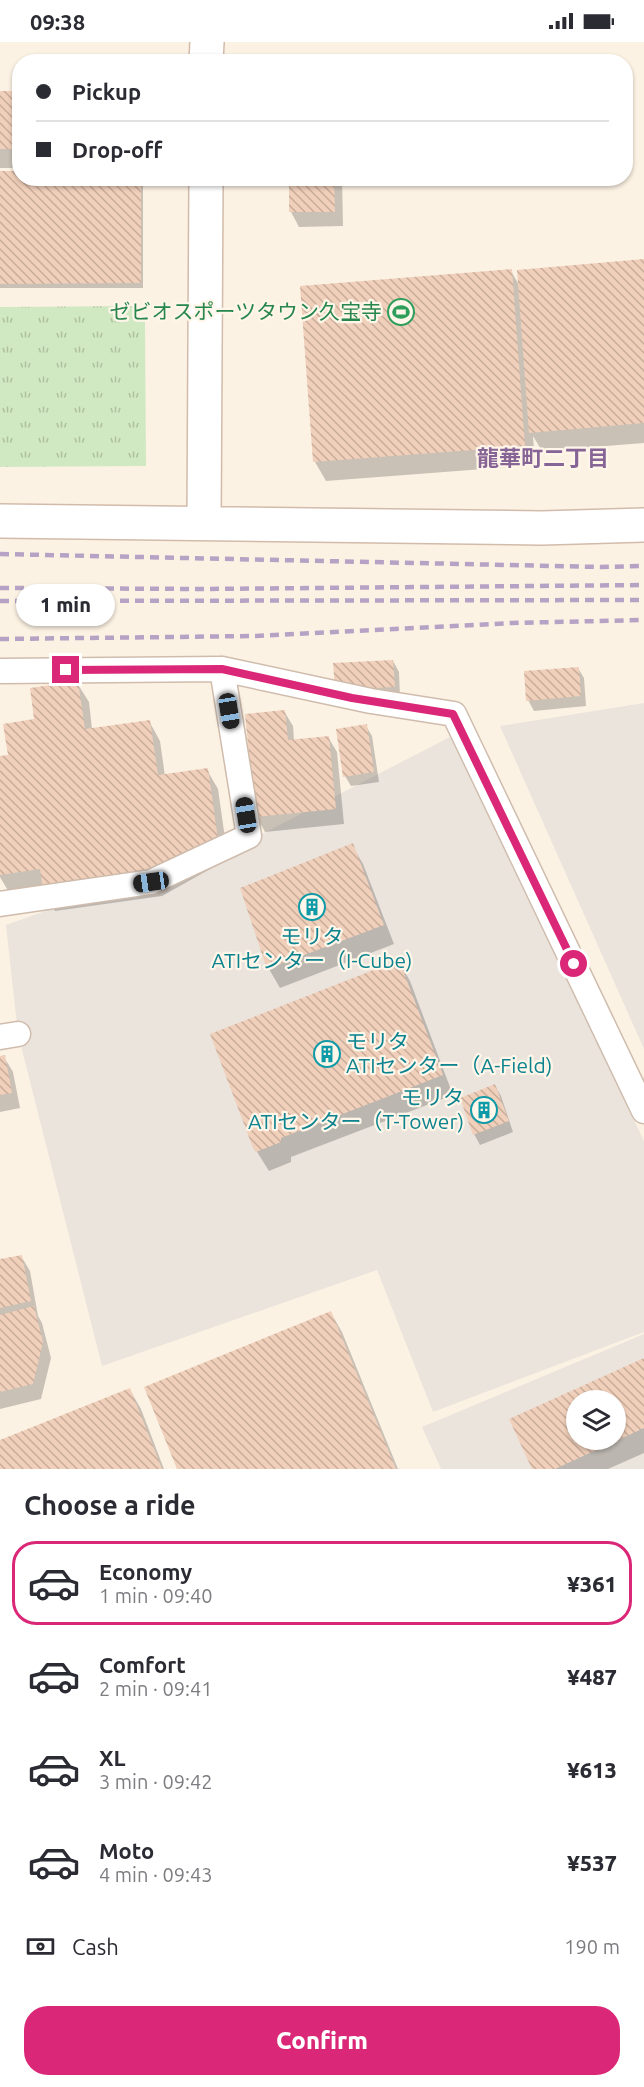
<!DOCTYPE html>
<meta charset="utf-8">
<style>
body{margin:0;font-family:Ubuntu,"Noto Sans JP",sans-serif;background:#f7f7f7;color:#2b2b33;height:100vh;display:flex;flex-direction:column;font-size:22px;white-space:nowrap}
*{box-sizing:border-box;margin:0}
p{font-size:20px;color:#7c7c81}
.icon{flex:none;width:33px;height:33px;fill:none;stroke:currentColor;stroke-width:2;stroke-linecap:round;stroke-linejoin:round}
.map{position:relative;height:1427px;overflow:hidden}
.side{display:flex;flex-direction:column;background:#fff;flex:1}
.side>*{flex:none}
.hud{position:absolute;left:12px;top:12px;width:621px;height:132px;border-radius:24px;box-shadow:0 2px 4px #0004;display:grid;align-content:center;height:132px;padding:0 24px;background:#fff}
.controls{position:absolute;left:566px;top:1348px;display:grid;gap:12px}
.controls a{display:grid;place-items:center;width:60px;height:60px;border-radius:50%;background:#fff;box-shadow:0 2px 4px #0004;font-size:30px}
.end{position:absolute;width:27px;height:27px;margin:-14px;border:8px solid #db2777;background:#fff;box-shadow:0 0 0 3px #fff}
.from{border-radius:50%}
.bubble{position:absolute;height:42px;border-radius:21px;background:#fff;box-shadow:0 2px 4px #0004;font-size:20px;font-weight:800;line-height:42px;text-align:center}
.car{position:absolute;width:18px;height:36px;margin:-18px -9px;border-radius:8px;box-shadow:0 0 4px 2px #0007;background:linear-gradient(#222 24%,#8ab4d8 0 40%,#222 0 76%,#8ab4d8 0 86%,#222 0)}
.hud b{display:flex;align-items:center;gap:21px;height:57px;font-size:22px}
.hud b+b{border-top:2px solid #e1e1e2}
.hud i{width:15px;height:15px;background:#2b2b33}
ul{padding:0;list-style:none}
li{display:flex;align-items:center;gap:18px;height:84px;margin:0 12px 9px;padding:0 12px;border:3px solid transparent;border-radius:24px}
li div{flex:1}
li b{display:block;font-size:22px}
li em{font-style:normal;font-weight:800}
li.current{border-color:#db2777}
li>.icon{width:54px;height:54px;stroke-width:1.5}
h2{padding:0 24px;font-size:27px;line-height:72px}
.pay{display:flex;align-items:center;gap:15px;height:66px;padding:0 24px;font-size:22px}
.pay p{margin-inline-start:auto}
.button{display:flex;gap:12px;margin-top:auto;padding:12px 24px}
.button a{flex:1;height:69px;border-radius:24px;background:#db2777;color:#fff;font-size:24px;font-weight:800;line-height:69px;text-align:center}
.status{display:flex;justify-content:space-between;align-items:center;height:42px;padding:0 30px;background:#fff;direction:ltr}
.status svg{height:16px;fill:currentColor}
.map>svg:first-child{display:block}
.industrial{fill:#ebe4dd;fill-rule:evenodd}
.park{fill:url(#park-tufts)}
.shadow{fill:#0003;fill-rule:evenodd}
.building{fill:url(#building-back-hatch);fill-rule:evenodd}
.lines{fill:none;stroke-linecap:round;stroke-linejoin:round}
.street-casing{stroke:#cfbcad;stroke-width:27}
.secondary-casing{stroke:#d2bbaa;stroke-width:36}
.street{stroke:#fff;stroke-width:24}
.secondary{stroke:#fff;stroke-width:33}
.rail{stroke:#b5a2c4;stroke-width:4.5;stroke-dasharray:9 6;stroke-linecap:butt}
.route{stroke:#db2777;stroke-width:8}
.labels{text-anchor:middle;stroke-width:4.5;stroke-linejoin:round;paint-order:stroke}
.leisure-label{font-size:21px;fill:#27864d;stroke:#fff6e9;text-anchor:end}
.culture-label{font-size:21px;fill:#0d838f;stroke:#fff6e9}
.neighbourhood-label{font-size:22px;font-weight:bold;fill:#866596;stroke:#fff6e9}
</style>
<div class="status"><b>09:38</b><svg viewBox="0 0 49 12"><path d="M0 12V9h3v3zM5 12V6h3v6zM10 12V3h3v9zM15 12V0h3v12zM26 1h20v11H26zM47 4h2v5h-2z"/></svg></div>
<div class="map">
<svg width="644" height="1427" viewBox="0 0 644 1427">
<defs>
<pattern id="park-tufts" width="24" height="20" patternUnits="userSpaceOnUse" patternTransform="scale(1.5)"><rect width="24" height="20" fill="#d1e9c2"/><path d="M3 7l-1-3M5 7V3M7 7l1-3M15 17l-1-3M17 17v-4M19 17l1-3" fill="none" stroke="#aec0a0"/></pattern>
<pattern id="building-back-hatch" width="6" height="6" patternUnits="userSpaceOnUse" patternTransform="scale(1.5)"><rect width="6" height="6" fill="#f1d0bb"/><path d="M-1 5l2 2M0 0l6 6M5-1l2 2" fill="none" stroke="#c8ac9a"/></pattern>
</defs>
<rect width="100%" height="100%" fill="#fcf2e3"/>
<path class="industrial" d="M644,661V1007L500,684Z
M450,695L644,1099V1290L433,1370L377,1228L102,1324L18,992L6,883L264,791Z
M644,1292V1427H441L422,1385ZM576,1359H615V1398H576Z"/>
<path class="park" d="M137,264V277L145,278L146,424L0,425V265Z"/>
<path class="shadow" d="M0,51H20V126H0Z
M0,130L20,136H143V246H0Z
M290,136H342L343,184L299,185L291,170Z
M644,219V401L542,409L533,394L535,423L326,439L315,420L302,245L511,229L519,243Z
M393,619L399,630L400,655L342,658Z
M578,626L584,636L586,664L534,669L528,658Z
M77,641L89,660L92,687L149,679L160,699L165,734L207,728L218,747L228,817L162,854L55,869L44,849L10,852L0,835V716L9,715L36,678Z
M284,669L293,684L294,699L328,695L337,710L344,782L265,790L257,775Z
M366,684L372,694L379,740L351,744L345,734Z
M352,803L363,822L394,902L280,946L269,927L242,847Z
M399,920L410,939L453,1053L291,1115V1120L269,1129L254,1105Z
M4,1015L13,1030L20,1066L0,1070V1016Z
M495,1044L501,1054L513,1090L480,1103L474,1092Z
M21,1214L30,1229L38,1274L42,1281L51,1316L41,1357L0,1367V1219Z
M331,1271L342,1290L398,1427H179Z
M644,1317V1411L608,1427H534L511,1378ZM576,1359H615V1398H576Z
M130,1348L141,1367L164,1427H0V1399Z"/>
<path class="building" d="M0,49H20V107H0Z
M0,129H20V136H141V241L0,242Z
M289,136H334L335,170H289Z
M644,217V381L529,391L517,228Z
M512,227L525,404L313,420L300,244Z
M393,618L395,645L335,648L333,621Z
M579,625L581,654L526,659L524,629Z
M78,639L85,687L150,678L158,733L208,726L218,798L151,835L43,850L40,827L0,833V714L8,713L3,682L34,677L30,646Z
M285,668L288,698L329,694L336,767L255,775L245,672Z
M367,682L374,730L343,735L336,687Z
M353,801L384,883L267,927L240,846Z
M399,918L443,1033L281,1096V1100L256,1110L253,1106L210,992Z
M5,1013L12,1051L0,1053V1014Z
M495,1042L509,1079L473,1093L460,1056Z
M22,1213L31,1259L0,1266V1217Z
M34,1264L43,1300L33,1342L0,1350V1273Z
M331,1269L396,1427H177L144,1345Z
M644,1316V1386L555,1427H532L509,1377ZM576,1359H615V1398H576Z
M130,1346L162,1427H0V1398Z"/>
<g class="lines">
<defs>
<path id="street" d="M0,629L222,627L371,659L454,672L644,1069
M0,862L151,840L249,794L222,627
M0,995L18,992"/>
<path id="secondary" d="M206,20L207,0
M0,479L542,486L644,483
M204,481L206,136"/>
</defs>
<use href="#street" class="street-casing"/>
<use href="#secondary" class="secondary-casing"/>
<use href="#street" class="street"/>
<use href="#secondary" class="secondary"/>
<path class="rail" d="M0,512L600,525L644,524
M0,546L204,547L644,543
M0,559L644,558
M0,597L256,594L512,581L644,578"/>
</g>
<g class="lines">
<path class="route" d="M66,628L222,627L352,656L453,672L574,922"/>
</g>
<defs>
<symbol id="stadium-ring" viewBox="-11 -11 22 22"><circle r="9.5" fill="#fff6e9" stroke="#2e9e5b" stroke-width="1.5"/><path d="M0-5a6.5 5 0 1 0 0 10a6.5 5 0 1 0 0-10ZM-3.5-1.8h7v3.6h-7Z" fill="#2e9e5b"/></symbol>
<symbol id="building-ring" viewBox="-11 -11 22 22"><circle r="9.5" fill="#fff6e9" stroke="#0f9aa8" stroke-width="1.5"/><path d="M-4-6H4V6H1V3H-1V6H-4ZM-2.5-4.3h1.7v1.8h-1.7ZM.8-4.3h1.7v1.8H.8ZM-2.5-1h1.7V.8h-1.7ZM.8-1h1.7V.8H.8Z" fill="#0f9aa8"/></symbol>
</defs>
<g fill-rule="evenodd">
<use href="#stadium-ring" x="386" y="255" width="30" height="30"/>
<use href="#building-ring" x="297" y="850" width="30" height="30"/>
<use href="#building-ring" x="312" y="997" width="30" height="30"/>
<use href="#building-ring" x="469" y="1053" width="30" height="30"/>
</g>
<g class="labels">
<g class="leisure-label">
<text x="382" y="277">ゼビオスポーツタウン久宝寺</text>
</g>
<g class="culture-label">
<text x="312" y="902">モリタ<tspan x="312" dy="24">ATIセンター（I-Cube)</tspan></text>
<text x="346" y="1007" text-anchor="start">モリタ<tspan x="346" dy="24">ATIセンター（A-Field)</tspan></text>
<text x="464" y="1063" text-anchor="end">モリタ<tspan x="464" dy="24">ATIセンター（T-Tower)</tspan></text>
</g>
<g class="neighbourhood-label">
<text x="543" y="424">龍華町二丁目</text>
</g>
</g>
</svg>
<div class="controls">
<a><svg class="icon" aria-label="layers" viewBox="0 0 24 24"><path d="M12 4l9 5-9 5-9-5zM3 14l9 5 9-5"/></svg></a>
</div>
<i class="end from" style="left:574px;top:922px"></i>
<i class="end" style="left:66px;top:628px"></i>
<div class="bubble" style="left:16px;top:542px;width:99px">1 min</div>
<i class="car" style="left:229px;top:669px;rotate:171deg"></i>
<i class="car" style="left:246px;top:773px;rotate:351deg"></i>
<i class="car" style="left:151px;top:840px;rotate:262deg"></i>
<div class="hud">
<b><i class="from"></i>Pickup</b>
<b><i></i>Drop-off</b>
</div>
</div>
<section class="side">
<h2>Choose a ride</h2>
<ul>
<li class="current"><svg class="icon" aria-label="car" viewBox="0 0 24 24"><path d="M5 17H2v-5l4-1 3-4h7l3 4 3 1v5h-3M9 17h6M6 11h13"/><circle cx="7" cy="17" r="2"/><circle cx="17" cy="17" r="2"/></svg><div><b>Economy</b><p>1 min · 09:40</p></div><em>¥361</em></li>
<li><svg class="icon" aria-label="car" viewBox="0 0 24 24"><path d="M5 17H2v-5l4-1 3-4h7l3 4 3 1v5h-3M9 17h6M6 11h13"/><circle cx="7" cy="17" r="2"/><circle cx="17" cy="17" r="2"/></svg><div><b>Comfort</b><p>2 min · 09:41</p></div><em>¥487</em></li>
<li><svg class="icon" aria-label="car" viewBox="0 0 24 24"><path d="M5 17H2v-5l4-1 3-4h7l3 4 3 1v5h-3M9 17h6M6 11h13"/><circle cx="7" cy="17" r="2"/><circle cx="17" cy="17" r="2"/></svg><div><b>XL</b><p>3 min · 09:42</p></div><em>¥613</em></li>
<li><svg class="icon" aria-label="car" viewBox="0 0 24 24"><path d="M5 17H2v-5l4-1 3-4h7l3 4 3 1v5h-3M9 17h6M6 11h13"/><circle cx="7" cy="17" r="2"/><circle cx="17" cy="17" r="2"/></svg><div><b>Moto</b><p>4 min · 09:43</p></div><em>¥537</em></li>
</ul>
<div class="pay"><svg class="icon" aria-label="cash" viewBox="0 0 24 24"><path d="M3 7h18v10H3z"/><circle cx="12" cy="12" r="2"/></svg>Cash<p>190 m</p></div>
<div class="button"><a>Confirm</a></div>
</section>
